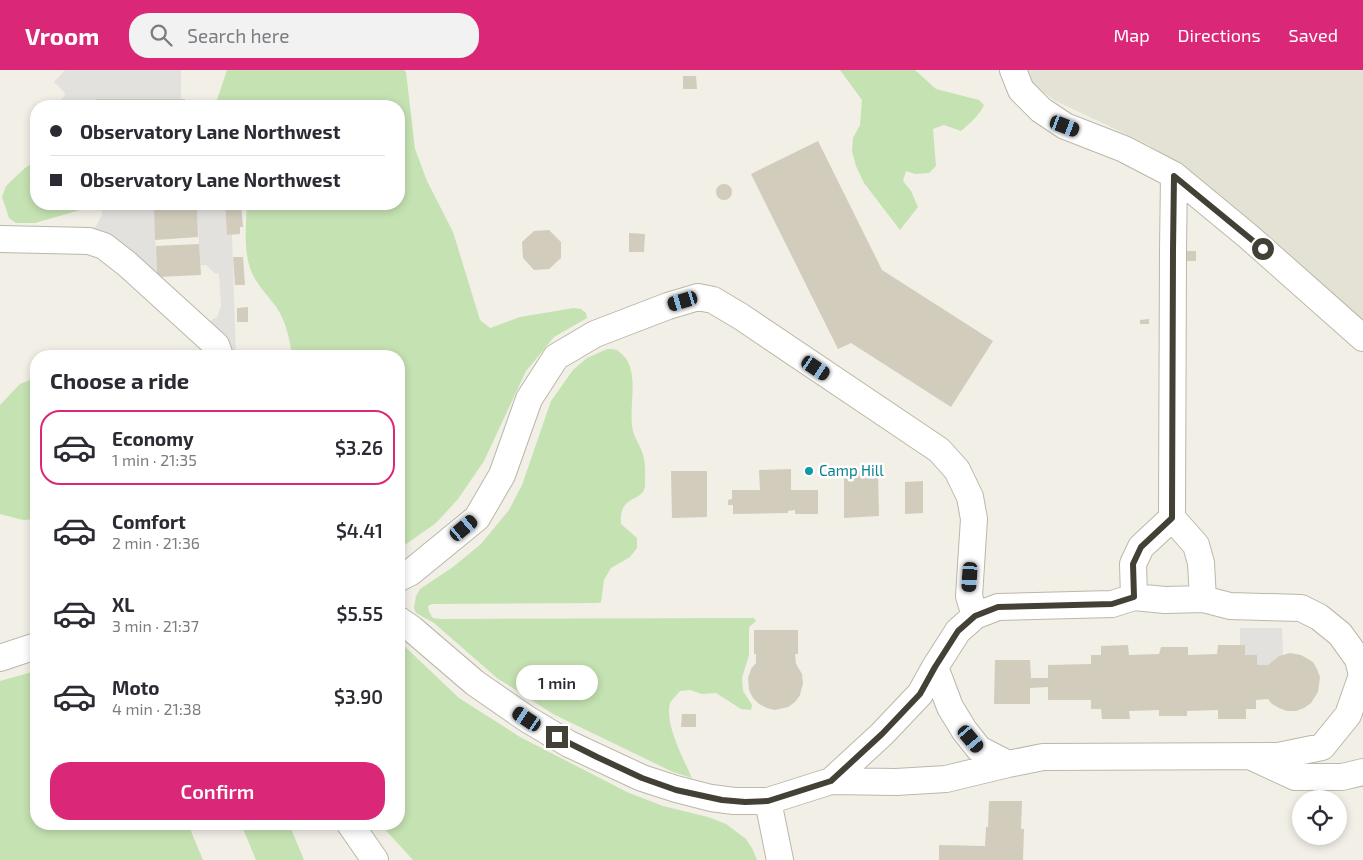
<!DOCTYPE html>
<meta charset="utf-8">
<style>
body{margin:0;font-family:"Exo 2",sans-serif;background:#f2f2f3;color:#2b2b33;height:100vh;display:flex;flex-direction:column;font-size:19px;white-space:nowrap}
*{box-sizing:border-box;margin:0}
p{font-size:16px;color:#7c7c81}
.icon{flex:none;width:28px;height:28px;fill:none;stroke:currentColor;stroke-width:2;stroke-linecap:round;stroke-linejoin:round}
.map{position:relative;flex:1;overflow:hidden}
.drawer{position:absolute;left:30px;top:280px;width:375px;height:480px;display:flex;flex-direction:column;background:#fff;border-radius:20px;box-shadow:0 2px 8px #0003}
.drawer>*{flex:none}
.banner{position:absolute;left:30px;top:30px;width:375px;height:110px;border-radius:20px;box-shadow:0 2px 8px #0003;display:grid;align-content:center;height:110px;padding:0 20px;background:#fff}
.fabs{position:absolute;left:1292px;top:720px;display:grid;gap:10px}
.fabs a{display:grid;place-items:center;width:55px;height:55px;border-radius:50%;background:#fff;box-shadow:0 2px 8px #0003;font-size:25px}
.end{position:absolute;width:22px;height:22px;margin:-11px;border:6px solid #434036;background:#fff;box-shadow:0 0 0 2px #fff}
.from{border-radius:50%}
.bubble{position:absolute;height:35px;border-radius:18px;background:#fff;box-shadow:0 2px 8px #0003;font-size:16px;font-weight:600;line-height:35px;text-align:center}
.car{position:absolute;width:15px;height:30px;margin:-15px -8px;border-radius:6px;box-shadow:0 0 4px 1px #0007;background:linear-gradient(#222 24%,#8ab4d8 0 40%,#222 0 76%,#8ab4d8 0 86%,#222 0)}
.banner b{display:flex;align-items:center;gap:18px;height:48px;font-size:19px}
.banner b+b{border-top:1px solid #e1e1e2}
.banner i{width:12px;height:12px;background:#2b2b33}
ul{padding:0;list-style:none}
li{display:flex;align-items:center;gap:15px;height:75px;margin:0 10px 8px;padding:0 10px;border:2px solid transparent;border-radius:20px}
li div{flex:1}
li b{display:block;font-size:19px}
li em{font-style:normal;font-weight:600}
li.selected{border-color:#db2777}
li>.icon{width:45px;height:45px;stroke-width:1.5}
h2{padding:0 20px;font-size:22px;line-height:60px}
.primary-button{display:flex;gap:10px;margin-top:auto;padding:10px 20px}
.primary-button a{flex:1;height:58px;border-radius:20px;background:#db2777;color:#fff;font-size:20px;font-weight:600;line-height:58px;text-align:center}
header{display:flex;align-items:center;gap:30px;box-sizing:border-box;height:70px;padding:0 25px;background:#db2777;color:#fff}
header strong{font-size:24px}
nav{display:flex;gap:28px;margin-inline-start:auto;font-size:18px}
.search{width:350px;height:45px;background:#f2f2f3;display:flex;align-items:center;gap:12px;box-sizing:border-box;padding:0 18px;border-radius:20px;color:#7c7c81;font-size:19px}
.map>svg:first-child{display:block}
.residential{fill:#e4e2d4}
.green{fill:#c5e2b2}
.parking{fill:#e2e1dd}
.building{fill:#d1ccbc}
.lines{fill:none;stroke-linecap:round;stroke-linejoin:round}
.minor-casing{stroke:#bbb8a9;stroke-width:28}
.minor{stroke:#fff;stroke-width:26}
.route{stroke:#434036;stroke-width:6}
.culture-dot{fill:#0f9aa8;stroke:#fff;stroke-width:2}
.labels{text-anchor:middle;stroke-width:5;stroke-linejoin:round;paint-order:stroke}
.culture-label{font-size:15px;fill:#0d838f;stroke:#fff;text-anchor:start}
</style>
<header>
<strong>Vroom</strong>
<div class="search"><svg class="icon" aria-label="search" viewBox="0 0 24 24"><circle cx="10" cy="10" r="6"/><path d="M15 15l6 6"/></svg>Search here</div>
<nav><a>Map</a><a>Directions</a><a>Saved</a></nav>
</header>
<div class="map">
<svg width="1363" height="790" viewBox="0 0 1363 790">
<rect width="100%" height="100%" fill="#f1efe6"/>
<path class="residential" d="M1024,0H1363V254L1199,110L1149,75L1054,30L1028,10Z"/>
<path class="green" d="M227,0H404L406,2L415,79L427,111L453,162L480,250L490,258L520,247L574,238L581,239L586,243L587,248L554,267L526,301L484,391L458,429L436,453L399,479V286H292C290,270 286,252 277,238C269,227 258,216 252,203C243,182 246,156 247,134H399V36H215Z
M840,0H915L936,19L979,30L984,35C979,46 970,53 961,61L944,55L933,59L936,96L929,103L915,104L906,101L903,111L911,121L918,137L900,160L864,113L856,96L852,81L853,68L860,55L862,30Z
M36,91V134H94V136L35,153H16L9,148L2,127L6,116L25,98Z
M607,279C611,279 616,279 618,281C643,297 627,337 633,361C635,369 641,377 643,385C646,394 645,407 645,416C643,433 618,424 621,454L637,468V478L630,487L611,498L604,510L601,532L598,533L432,534L428,536L429,542L433,548L441,549L754,548L756,551L749,557V585L742,608L743,621L752,635L751,640L741,639L716,623L702,624L690,620L680,621C677,625 672,629 670,633C664,653 684,690 692,708L673,702L553,644L497,608L434,553L416,543L414,538L416,526L420,519L453,497L481,474L509,440L522,415L551,331L573,300L587,288Z
M30,310L36,311V449L23,450L0,444V335L20,314Z
M399,571L459,628L520,667L627,722L663,736L708,747L726,754L746,769L752,778L757,790H413L380,754H399Z
M36,601V754H188L203,790H0V611Z
M241,754H289L304,790H256Z"/>
<path class="parking" d="M65,0H181V29H96V36H56L65,25L64,22L54,12Z
M102,134H225L227,165H232L236,286H232L208,252L217,247L221,236L219,204L214,203L206,195H200L197,136L154,139L157,207L87,162L96,156L102,145Z
M1240,558H1282L1283,584L1268,595H1257L1256,585H1245V575H1240Z"/>
<path class="building" d="M683,6H696L697,19H683Z
M96,29H185L184,36H96Z
M818,71L882,200L993,271L951,337L851,273L838,279L751,104Z
M716 122a8 8 0 1 1 16 0a8 8 0 1 1-16 0Z
M225,134H241L243,157H240V164L227,165Z
M197,136L198,167L155,170L154,138Z
M549,160L561,172V188L549,199L534,200L523,188L522,172L534,161Z
M629,163L645,164L644,182H629Z
M199,174L201,205L157,207L156,176Z
M1186,181H1196V191H1186Z
M233,187H243L245,215H235Z
M248,237V252H237V238Z
M1149,249V254H1140V250Z
M791,399V420H818V444H795V440L788,441V443L733,444V435H728V430L732,429V420H760L759,400Z
M671,401H707V447L672,448Z
M844,401H878L879,446L844,448Z
M923,411V443L905,444V412Z
M754,560H798V584H795L796,594L802,604L803,613L800,625L795,632L788,637L775,640L767,638L759,634L753,628L749,620L748,608L751,599L756,593V584H754Z
M1128,575L1129,585L1159,584L1161,577H1188V585L1217,584L1218,575H1245V585H1257V595H1268L1279,586L1290,583L1301,585L1313,592L1317,599L1320,607L1318,622L1311,633L1304,638L1296,641H1287L1279,638L1272,634L1268,629L1256,630V639H1246V649H1218V640L1187,641V646H1159V640L1129,641L1130,649H1102L1101,639H1091V630H1048V617L1030,618V634H994L995,590H1030L1031,608H1048V595L1091,594V585H1101V576Z
M682,644H696V657H681Z
M989,731H1022L1021,759H1024L1023,790H939V775L985,776L986,757H988Z"/>
<g class="lines">
<defs>
<path id="minor" d="M1013,0L1021,20L1041,40L1065,56L1124,79L1174,105L1249,167L1363,268
M0,169L89,171L104,176L127,194L216,275L220,286
M1172,448L1173,180L1174,105
M1172,448L1196,475L1201,493L1203,529L1165,530L1134,527L1133,494L1141,477Z
M399,508L411,502L477,448L502,405L529,329L556,287L595,264L668,236L698,227L713,230L740,246L939,380L957,400L970,427L974,449L969,526L975,546
M399,550L412,559L475,613L527,649L569,674L642,708L676,719L711,728L734,731H768L831,711L882,664L920,624L935,597
M0,588L36,576
M1254,688L1295,707H1342L1363,702
M1008,694L979,679L964,660L950,637L935,597L958,561L975,546L998,537L1112,534L1134,527
M831,711L896,712L946,709L1008,694L1043,687L1278,686L1322,677L1348,645L1362,605L1358,589L1340,564L1319,547L1301,538L1230,536L1203,529
M768,731L780,790
M350,754L375,790"/>
</defs>
<use href="#minor" class="minor-casing"/>
<use href="#minor" class="minor"/>
</g>
<g class="lines">
<path class="route" d="M557,667L597,687L642,708L676,720L722,730L745,732L768,731L831,711L882,664L920,624L935,597L958,561L975,546L998,537L1112,534L1134,527L1133,494L1141,477L1172,448L1173,180L1174,106L1263,179"/>
</g>
<circle class="culture-dot" cx="809" cy="401" r="5"/>
<g class="labels">
<g class="culture-label">
<text x="819" y="406">Camp Hill</text>
</g>
</g>
</svg>
<div class="fabs">
<a><svg class="icon" aria-label="locate" viewBox="0 0 24 24"><circle cx="12" cy="12" r="6"/><path d="M12 2v4M12 18v4M2 12h4M18 12h4"/></svg></a>
</div>
<i class="end from" style="left:1263px;top:179px"></i>
<i class="end" style="left:557px;top:667px"></i>
<div class="bubble" style="left:516px;top:595px;width:82px">1 min</div>
<i class="car" style="left:1065px;top:56px;rotate:111deg"></i>
<i class="car" style="left:683px;top:231px;rotate:253deg"></i>
<i class="car" style="left:816px;top:298px;rotate:124deg"></i>
<i class="car" style="left:464px;top:458px;rotate:50deg"></i>
<i class="car" style="left:970px;top:507px;rotate:184deg"></i>
<i class="car" style="left:527px;top:649px;rotate:304deg"></i>
<i class="car" style="left:971px;top:669px;rotate:140deg"></i>
<div class="banner">
<b><i class="from"></i>Observatory Lane Northwest</b>
<b><i></i>Observatory Lane Northwest</b>
</div>
<section class="drawer">
<h2>Choose a ride</h2>
<ul>
<li class="selected"><svg class="icon" aria-label="car" viewBox="0 0 24 24"><path d="M5 17H2v-5l4-1 3-4h7l3 4 3 1v5h-3M9 17h6M6 11h13"/><circle cx="7" cy="17" r="2"/><circle cx="17" cy="17" r="2"/></svg><div><b>Economy</b><p>1 min · 21:35</p></div><em>$3.26</em></li>
<li><svg class="icon" aria-label="car" viewBox="0 0 24 24"><path d="M5 17H2v-5l4-1 3-4h7l3 4 3 1v5h-3M9 17h6M6 11h13"/><circle cx="7" cy="17" r="2"/><circle cx="17" cy="17" r="2"/></svg><div><b>Comfort</b><p>2 min · 21:36</p></div><em>$4.41</em></li>
<li><svg class="icon" aria-label="car" viewBox="0 0 24 24"><path d="M5 17H2v-5l4-1 3-4h7l3 4 3 1v5h-3M9 17h6M6 11h13"/><circle cx="7" cy="17" r="2"/><circle cx="17" cy="17" r="2"/></svg><div><b>XL</b><p>3 min · 21:37</p></div><em>$5.55</em></li>
<li><svg class="icon" aria-label="car" viewBox="0 0 24 24"><path d="M5 17H2v-5l4-1 3-4h7l3 4 3 1v5h-3M9 17h6M6 11h13"/><circle cx="7" cy="17" r="2"/><circle cx="17" cy="17" r="2"/></svg><div><b>Moto</b><p>4 min · 21:38</p></div><em>$3.90</em></li>
</ul>
<div class="primary-button"><a>Confirm</a></div>
</section>
</div>
